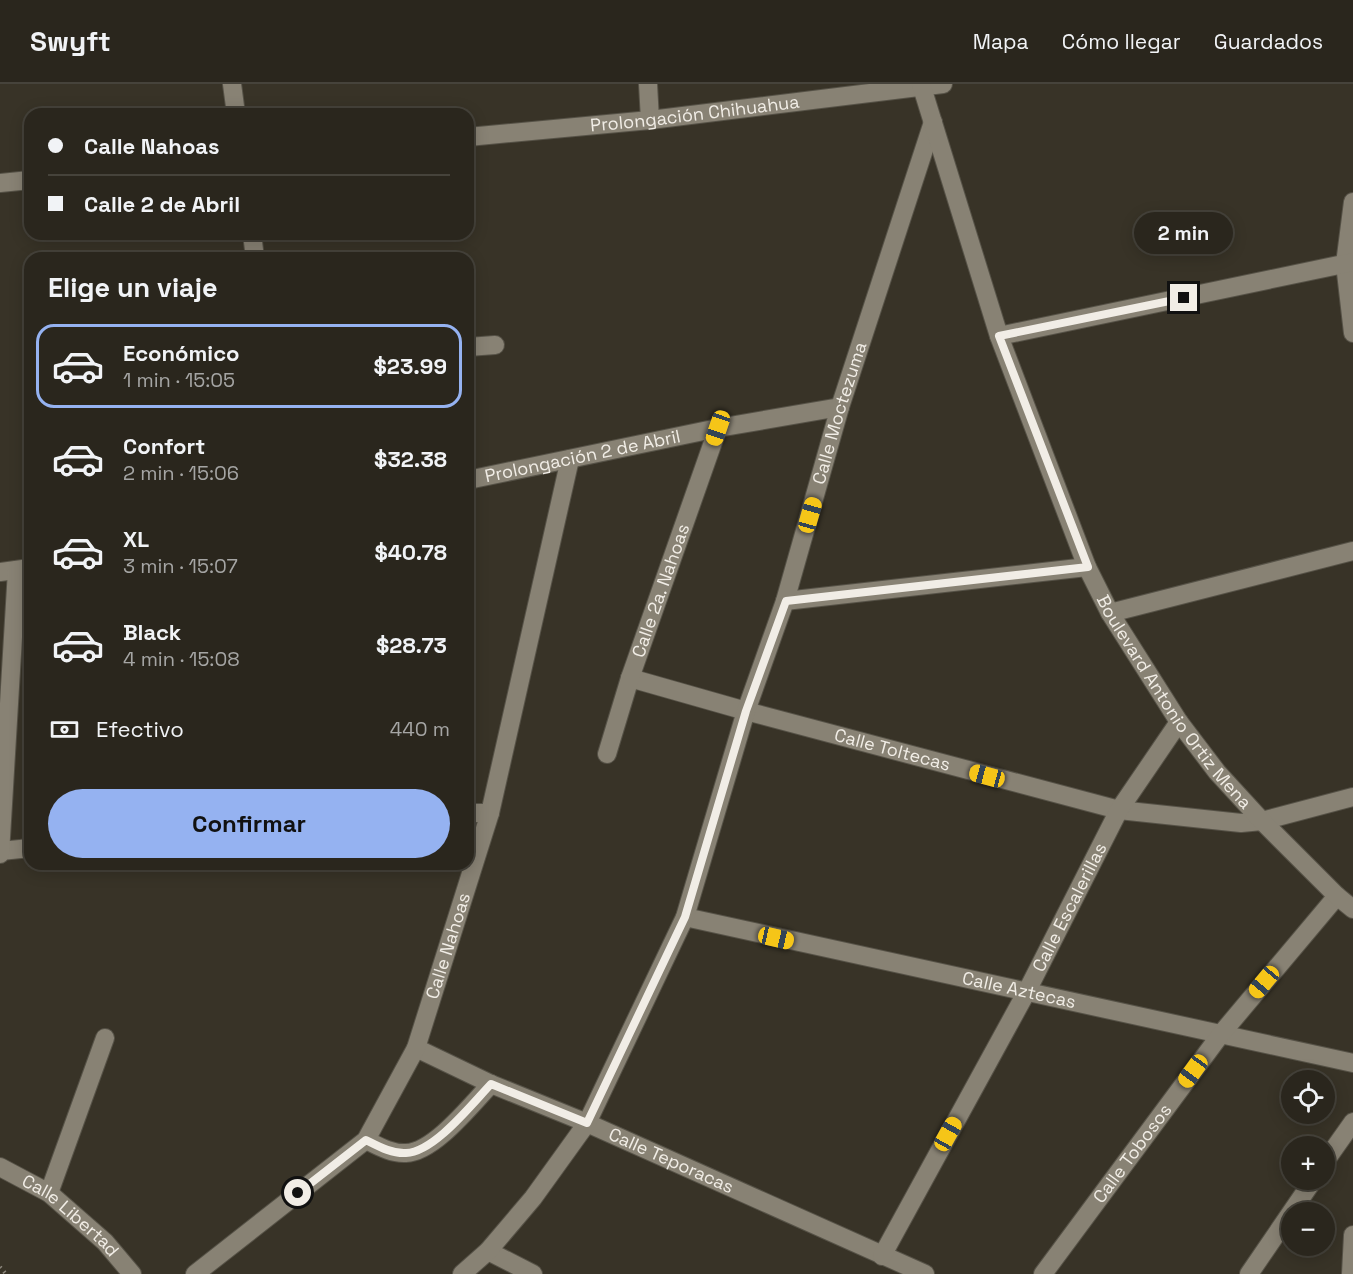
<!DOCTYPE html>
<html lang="es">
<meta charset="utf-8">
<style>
body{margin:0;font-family:"Space Grotesk",sans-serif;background:#322e26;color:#f1f3f6;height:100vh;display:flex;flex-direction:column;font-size:22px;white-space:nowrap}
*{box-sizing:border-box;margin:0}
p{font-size:20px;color:#a5a5a4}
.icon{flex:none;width:33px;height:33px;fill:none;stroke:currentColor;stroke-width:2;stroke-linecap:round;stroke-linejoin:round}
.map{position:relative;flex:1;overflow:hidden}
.sheet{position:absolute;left:24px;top:168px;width:450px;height:618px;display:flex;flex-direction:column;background:#2a261d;border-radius:18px;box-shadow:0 3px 15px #0003,0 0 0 2px #46433b}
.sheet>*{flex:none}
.top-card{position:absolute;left:24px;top:24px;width:450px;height:132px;border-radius:18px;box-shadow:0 3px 15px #0003,0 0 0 2px #46433b;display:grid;align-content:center;height:132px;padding:0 24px;background:#2a261d}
.tools{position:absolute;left:1281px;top:986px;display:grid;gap:12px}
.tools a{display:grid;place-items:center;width:54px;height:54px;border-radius:50%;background:#2a261d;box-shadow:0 3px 15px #0003,0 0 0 2px #46433b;font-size:30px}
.end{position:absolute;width:27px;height:27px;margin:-14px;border:8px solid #f1ede6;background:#111;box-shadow:0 0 0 3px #111}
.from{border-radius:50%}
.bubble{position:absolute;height:42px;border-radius:21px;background:#2a261d;box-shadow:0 3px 15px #0003,0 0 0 2px #46433b;font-size:20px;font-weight:600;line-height:42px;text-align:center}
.car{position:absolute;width:18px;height:36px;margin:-18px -9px;border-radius:8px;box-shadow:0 0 4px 2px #0007;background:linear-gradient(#f5c518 24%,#345 0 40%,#f5c518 0 76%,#345 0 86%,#f5c518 0)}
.top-card b{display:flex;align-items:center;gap:21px;height:57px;font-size:22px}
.top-card b+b{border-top:2px solid #46433b}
.top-card i{width:15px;height:15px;background:#f1f3f6}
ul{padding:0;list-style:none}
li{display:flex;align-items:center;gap:18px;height:84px;margin:0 12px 9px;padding:0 12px;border:3px solid transparent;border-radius:18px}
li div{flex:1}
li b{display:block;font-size:22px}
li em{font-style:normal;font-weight:600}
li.current{border-color:#95b2f1}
li>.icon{width:54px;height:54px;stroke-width:1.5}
h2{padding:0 24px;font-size:27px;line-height:72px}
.pay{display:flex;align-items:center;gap:15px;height:66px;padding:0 24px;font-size:22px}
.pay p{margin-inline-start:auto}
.primary-button{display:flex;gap:12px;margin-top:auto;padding:12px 24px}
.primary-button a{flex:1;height:69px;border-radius:36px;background:#95b2f1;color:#111;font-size:24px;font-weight:600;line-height:69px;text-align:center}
header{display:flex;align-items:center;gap:36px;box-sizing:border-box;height:84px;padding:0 30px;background:#2a261d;border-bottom:2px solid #46433b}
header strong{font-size:28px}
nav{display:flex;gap:33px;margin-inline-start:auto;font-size:21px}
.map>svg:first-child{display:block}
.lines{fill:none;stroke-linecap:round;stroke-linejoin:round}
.street-casing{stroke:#565247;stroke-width:20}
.secondary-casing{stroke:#565247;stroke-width:20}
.path{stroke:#89847a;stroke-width:4;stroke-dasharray:1.5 4.5;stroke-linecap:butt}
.street{stroke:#888274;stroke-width:18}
.secondary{stroke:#888274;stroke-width:18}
.route{stroke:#f1ede6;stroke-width:8}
.labels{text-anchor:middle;stroke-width:6;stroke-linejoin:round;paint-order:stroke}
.street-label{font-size:18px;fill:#f1ede6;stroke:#2e291d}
</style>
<header>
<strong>Swyft</strong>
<nav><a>Mapa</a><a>Cómo llegar</a><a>Guardados</a></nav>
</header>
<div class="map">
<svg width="1353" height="1190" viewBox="0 0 1353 1190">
<rect width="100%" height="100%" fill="#383327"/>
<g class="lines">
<defs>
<g id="street">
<path d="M232,0L236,30"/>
<path d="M648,0L650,36"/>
<path id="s1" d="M468,53L650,36L943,0"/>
<path d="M0,99L30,96"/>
<path d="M1353,118L1345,180L1353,249"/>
<path d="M252,150L255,174"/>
<path d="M999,252L1353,178"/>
<path d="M468,263L495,261"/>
<path id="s2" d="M468,396L718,344L840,323"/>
<path d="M0,488L30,484"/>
<path d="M785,517L1087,483"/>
<path d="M1110,529L1353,467"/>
<path id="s3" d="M630,594L746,627L1119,726L1241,739L1262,737L1353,713"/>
<path id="s4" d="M607,670L630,594L718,344"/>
<path d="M468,729H490"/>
<path d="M1,767L30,764"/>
<path d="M0,770L17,486"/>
<path id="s5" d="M685,833L1353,979"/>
<path id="s6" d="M416,964L491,1000L587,1039L925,1190"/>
<path d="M366,1056C378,1062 392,1070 406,1069C434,1068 471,1021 491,1000"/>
<path d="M1324,1079L1353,1038"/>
<path d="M49,1109L105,954"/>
<path d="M488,1167L533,1190"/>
<path id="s7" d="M882,1172L1026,909L1119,726L1179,638"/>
<path id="s8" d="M195,1190L366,1056L416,964L490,729L570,375"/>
<path id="s9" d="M462,1190L488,1167L533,1114L587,1039L685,833L746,627L785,517L840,323L933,38"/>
<path id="s10" d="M1043,1190L1221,950L1337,812"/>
<path d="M1249,1190L1314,1095"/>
<path d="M1351,1190L1353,1151"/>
</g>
<g id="secondary">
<path id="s11" d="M921,0L999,252L1087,483L1110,529L1179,638L1217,688L1262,737L1337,812L1353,825"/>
<path id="s12" d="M0,1083L49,1109L105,1158L132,1190"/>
</g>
</defs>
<use href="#street" class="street-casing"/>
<use href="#secondary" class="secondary-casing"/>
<path class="path" d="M0,1183L6,1190"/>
<use href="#street" class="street"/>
<use href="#secondary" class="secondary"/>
</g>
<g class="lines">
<path class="route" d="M298,1109L366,1056C378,1062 392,1070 406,1069C434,1068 471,1021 491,1000L587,1039L685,833L746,627L786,517L1088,483L999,252L1184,214"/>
</g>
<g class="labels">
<g class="street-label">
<text dy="6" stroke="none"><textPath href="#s1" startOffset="228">Prolongación Chihuahua</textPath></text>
<text dy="6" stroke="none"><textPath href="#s9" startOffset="952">Calle Moctezuma</textPath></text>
<text dy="6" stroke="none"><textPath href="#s2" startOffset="117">Prolongación 2 de Abril</textPath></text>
<text dy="6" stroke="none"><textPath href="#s4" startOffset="172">Calle 2a. Nahoas</textPath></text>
<text dy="6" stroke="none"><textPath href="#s11" startOffset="672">Boulevard Antonio Ortiz Mena</textPath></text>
<text dy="6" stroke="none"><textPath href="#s3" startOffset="272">Calle Toltecas</textPath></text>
<text dy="6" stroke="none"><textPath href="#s7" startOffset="396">Calle Escalerillas</textPath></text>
<text dy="6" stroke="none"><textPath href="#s8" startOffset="429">Calle Nahoas</textPath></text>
<text dy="6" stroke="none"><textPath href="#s5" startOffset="342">Calle Aztecas</textPath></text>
<text dy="6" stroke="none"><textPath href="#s10" startOffset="150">Calle Tobosos</textPath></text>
<text dy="6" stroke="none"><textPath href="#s6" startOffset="279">Calle Teporacas</textPath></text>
<text dy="6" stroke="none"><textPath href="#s12" startOffset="86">Calle Libertad</textPath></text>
</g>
</g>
</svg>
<div class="tools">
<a><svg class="icon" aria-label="locate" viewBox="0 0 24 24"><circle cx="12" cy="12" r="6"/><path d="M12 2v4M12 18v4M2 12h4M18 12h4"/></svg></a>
<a>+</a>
<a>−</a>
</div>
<i class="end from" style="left:298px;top:1109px"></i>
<i class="end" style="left:1184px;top:214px"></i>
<div class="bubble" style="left:1134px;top:128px;width:99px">2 min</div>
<i class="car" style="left:718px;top:344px;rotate:199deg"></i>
<i class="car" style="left:810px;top:431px;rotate:16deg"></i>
<i class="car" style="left:987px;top:692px;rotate:285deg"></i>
<i class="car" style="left:776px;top:854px;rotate:103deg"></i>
<i class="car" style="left:1264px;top:898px;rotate:220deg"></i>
<i class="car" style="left:1193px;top:987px;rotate:216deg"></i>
<i class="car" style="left:948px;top:1050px;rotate:29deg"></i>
<div class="top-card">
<b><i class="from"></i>Calle Nahoas</b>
<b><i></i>Calle 2 de Abril</b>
</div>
<section class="sheet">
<h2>Elige un viaje</h2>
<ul>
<li class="current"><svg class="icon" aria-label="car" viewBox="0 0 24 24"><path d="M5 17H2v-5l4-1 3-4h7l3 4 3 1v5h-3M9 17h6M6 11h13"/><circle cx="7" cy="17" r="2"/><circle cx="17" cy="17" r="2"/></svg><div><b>Económico</b><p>1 min · 15:05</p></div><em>$23.99</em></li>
<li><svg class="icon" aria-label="car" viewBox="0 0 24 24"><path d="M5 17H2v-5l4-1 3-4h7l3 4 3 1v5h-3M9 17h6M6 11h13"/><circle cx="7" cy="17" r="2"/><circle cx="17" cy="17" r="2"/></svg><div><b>Confort</b><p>2 min · 15:06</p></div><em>$32.38</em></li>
<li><svg class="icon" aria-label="car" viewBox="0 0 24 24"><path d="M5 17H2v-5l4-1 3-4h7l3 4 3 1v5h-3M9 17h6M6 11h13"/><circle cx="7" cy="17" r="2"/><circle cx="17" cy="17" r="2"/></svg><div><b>XL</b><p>3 min · 15:07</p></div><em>$40.78</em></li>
<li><svg class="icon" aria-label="car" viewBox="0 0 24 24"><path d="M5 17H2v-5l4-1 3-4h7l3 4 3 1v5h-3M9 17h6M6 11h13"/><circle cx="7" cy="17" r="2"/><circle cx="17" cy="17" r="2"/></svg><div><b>Black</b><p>4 min · 15:08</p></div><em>$28.73</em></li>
</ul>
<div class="pay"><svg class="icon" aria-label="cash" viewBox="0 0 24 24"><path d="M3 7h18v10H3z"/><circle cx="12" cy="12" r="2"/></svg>Efectivo<p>440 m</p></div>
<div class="primary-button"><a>Confirmar</a></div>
</section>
</div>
